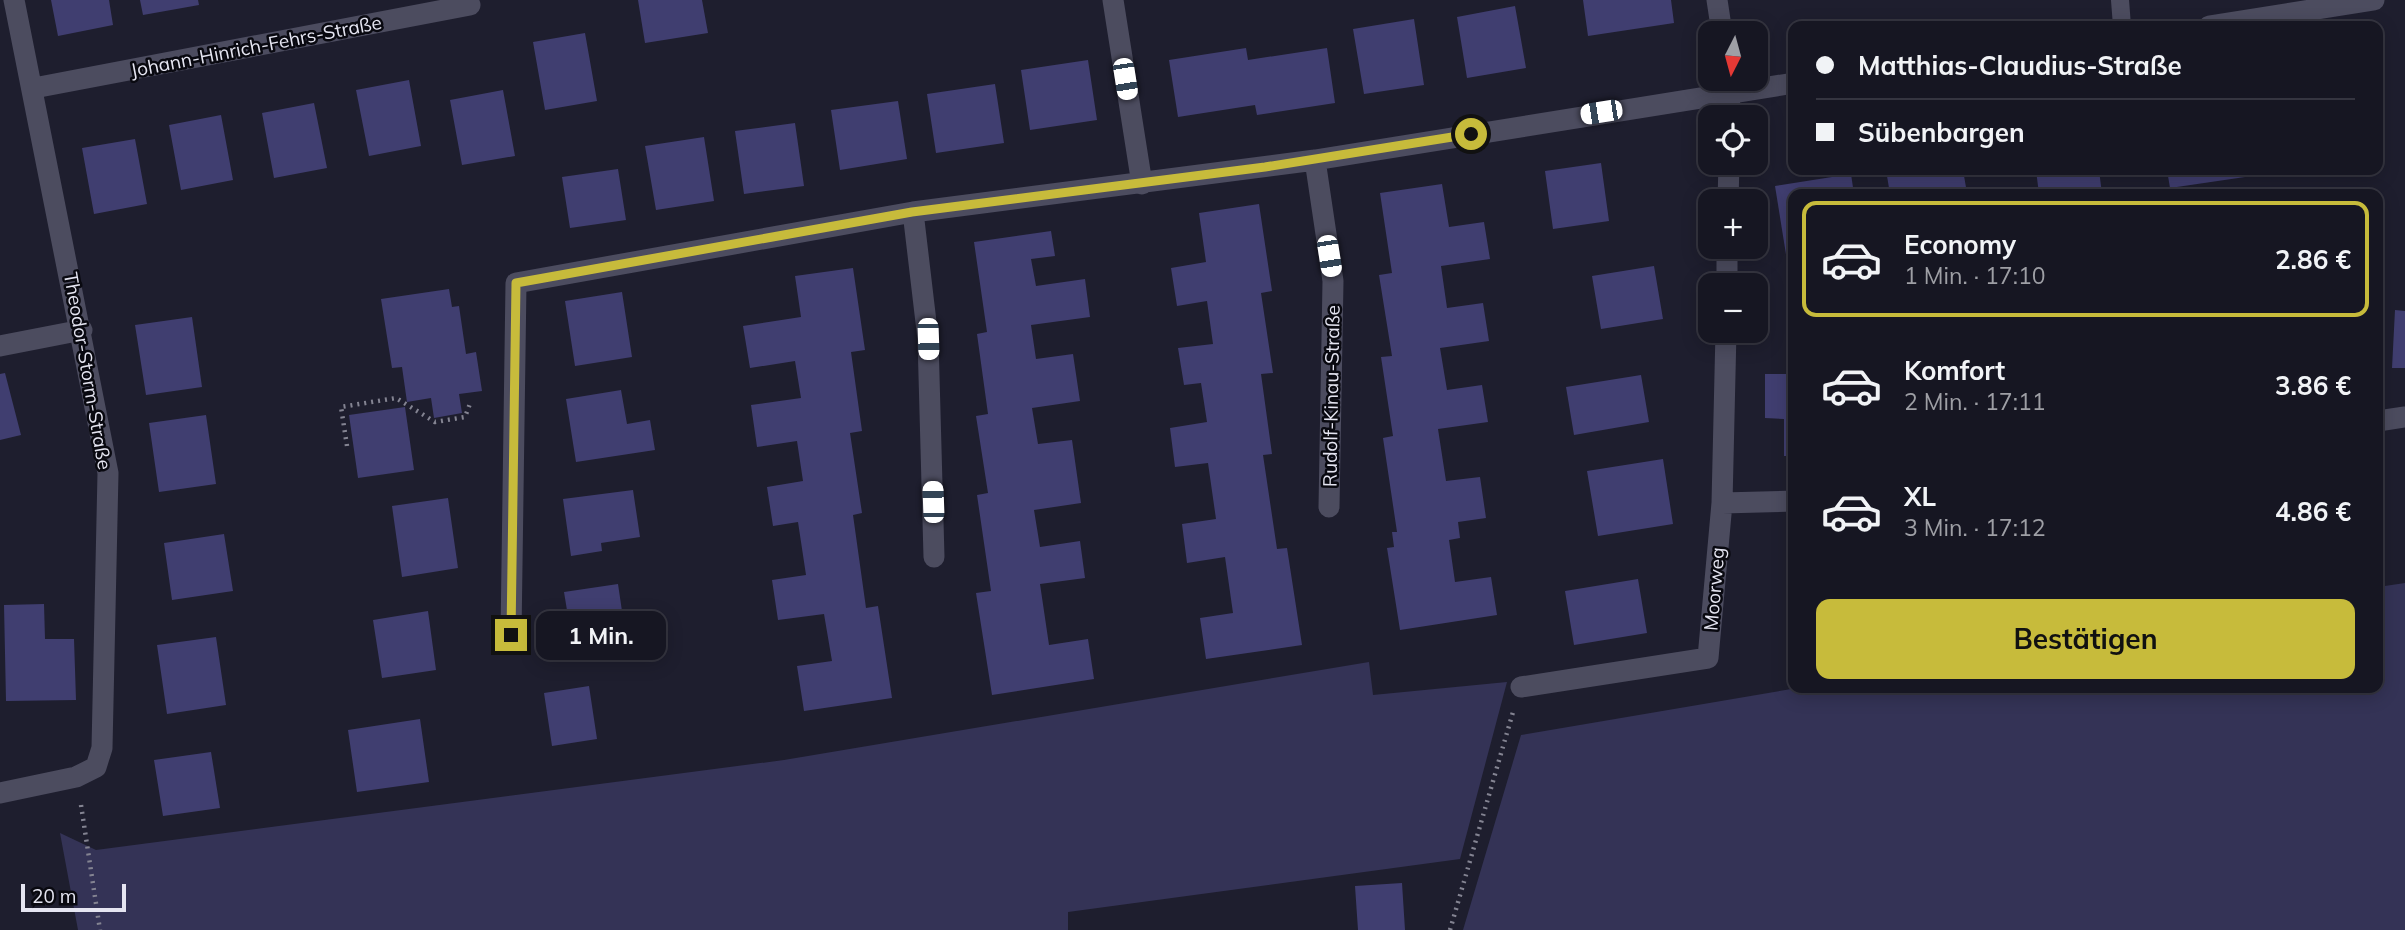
<!DOCTYPE html>
<html lang="de">
<meta charset="utf-8">
<style>
body{margin:0;font-family:Mulish,sans-serif;background:#1f1f2a;color:#f1f3f6;height:100vh;display:flex;flex-direction:column;font-size:26px;white-space:nowrap}
*{box-sizing:border-box;margin:0}
p{font-size:23px;color:#9e9fa5}
.icon{flex:none;width:38px;height:38px;fill:none;stroke:currentColor;stroke-width:2;stroke-linecap:round;stroke-linejoin:round}
.map{position:relative;flex:1;overflow:hidden}
.panel{position:absolute;left:1788px;top:189px;width:595px;height:504px;display:flex;flex-direction:column;background:#161622;border-radius:14px;box-shadow:0 4px 18px #0003,0 0 0 2px #353540}
.panel>*{flex:none}
.guide{position:absolute;left:1788px;top:21px;width:595px;height:154px;border-radius:14px;box-shadow:0 4px 18px #0003,0 0 0 2px #353540;display:grid;align-content:center;height:154px;padding:0 28px;background:#161622}
.needle{width:46px;rotate:186deg}
.tools{position:absolute;left:1698px;top:21px;display:grid;gap:14px}
.tools a{display:grid;place-items:center;width:70px;height:70px;border-radius:14px;background:#161622;box-shadow:0 4px 18px #0003,0 0 0 2px #353540;font-size:35px}
.scale{position:absolute;left:21px;bottom:18px;width:105px;box-sizing:border-box;padding-left:7px;border:4px solid #e5e5f1;border-top:0;font-size:19px;line-height:24px;white-space:nowrap;color:#e5e5f1;-webkit-text-stroke:5px #090910;paint-order:stroke}
.end{position:absolute;width:32px;height:32px;margin:-16px;border:9px solid #c7bb3b;background:#111;box-shadow:0 0 0 4px #111}
.from{border-radius:50%}
.bubble{position:absolute;height:49px;border-radius:14px;background:#161622;box-shadow:0 4px 18px #0003,0 0 0 2px #353540;font-size:23px;font-weight:700;line-height:49px;text-align:center}
.car{position:absolute;width:21px;height:42px;margin:-21px -10px;border-radius:9px;box-shadow:0 0 5px 2px #0007;background:linear-gradient(#fff 24%,#345 0 40%,#fff 0 76%,#345 0 86%,#fff 0)}
.guide b{display:flex;align-items:center;gap:24px;height:66px;font-size:26px}
.guide b+b{border-top:2px solid #353540}
.guide i{width:18px;height:18px;background:#f1f3f6}
ul{padding:12px 0 0;list-style:none}
li{display:flex;align-items:center;gap:21px;height:116px;margin:0 14px 10px;padding:0 14px;border:4px solid transparent;border-radius:14px}
li div{flex:1}
li b{display:block;font-size:26px}
li em{font-style:normal;font-weight:700}
li.selected{border-color:#c7bb3b}
li>.icon{width:63px;height:63px;stroke-width:1.5}
.action{display:flex;gap:14px;margin-top:auto;padding:14px 28px}
.action a{flex:1;height:80px;border-radius:14px;background:#c7bb3b;color:#111;font-size:28px;font-weight:700;line-height:80px;text-align:center}
.map>svg:first-child{display:block}
.green{fill:#343356}
.building{fill:#403e70}
.lines{fill:none;stroke-linecap:round;stroke-linejoin:round}
.path{stroke:#848492;stroke-width:4.5;stroke-dasharray:2 5;stroke-linecap:butt}
.lane{stroke:#4c4c5f;stroke-width:18}
.street{stroke:#4c4c5f;stroke-width:21}
.route{stroke:#c7bb3b;stroke-width:9}
.labels{text-anchor:middle;stroke-width:5;stroke-linejoin:round;paint-order:stroke}
.street-label{font-size:19px;fill:#e5e5f1;stroke:#090910}
</style>
<div class="map">
<svg width="2405" height="930" viewBox="0 0 2405 930">
<rect width="100%" height="100%" fill="#1e1e2e"/>
<path class="green" d="M2405,583V930H1463L1521,735L1797,688H2378V587Z
M1369,662L1373,695L1507,682L1460,859L1068,912V930H78L60,833L96,850L784,760Z"/>
<path class="building" d="M51,0H109L113,25L58,36Z
M140,0H198L199,5L143,15Z
M638,0H702L708,33L645,43Z
M1583,0H1671L1674,23L1588,36Z
M1515,6L1526,68L1467,78L1457,17Z
M1414,19L1424,85L1364,94L1353,29Z
M585,33L597,101L545,110L533,42Z
M1246,48L1248,60L1327,48L1335,103L1257,115L1255,105L1178,117L1169,60Z
M1088,60L1097,120L1030,130L1021,70Z
M409,80L421,146L369,156L356,90Z
M995,84L1004,143L936,153L927,94Z
M503,90L515,156L462,165L450,100Z
M898,101L907,159L840,170L831,110Z
M314,103L327,168L274,178L262,113Z
M221,115L233,180L181,190L169,125Z
M795,123L804,186L744,194L735,131Z
M704,137L714,201L656,210L645,146Z
M135,139L147,204L94,214L82,148Z
M1601,163L1609,221L1553,229L1545,171Z
M618,169L626,220L570,228L562,177Z
M1886,170H1963L1967,193L1890,194Z
M2036,170H2099L2102,194H2039Z
M2167,170H2244L2245,177L2170,188Z
M1851,174L1854,194H1794V272L1789,273L1775,186Z
M1442,184L1449,227L1484,222L1490,259L1441,266L1447,308L1483,303L1489,341L1440,348L1447,390L1482,385L1488,422L1438,429L1446,481L1480,477L1486,518L1458,522L1460,538L1449,540L1455,582L1491,577L1497,615L1400,630L1387,548L1394,547L1392,532H1397L1383,438L1393,436L1381,357L1392,356L1379,275L1392,273L1380,193Z
M1259,204L1272,291L1261,293L1273,373L1261,374L1272,454L1263,455L1277,549L1287,548L1302,645L1206,659L1200,618L1233,613L1225,557L1187,563L1182,524L1216,519L1208,463L1175,467L1170,428L1207,422L1201,383L1184,385L1178,348L1213,344L1207,301L1177,306L1171,268L1206,262L1199,213Z
M1051,231L1055,256L1031,259L1036,286L1085,279L1090,317L1031,325L1036,359L1073,354L1080,401L1032,408L1038,444L1072,440L1081,503L1034,510L1040,547L1080,541L1085,578L1040,584L1049,645L1088,639L1094,679L992,695L976,593L991,591L977,495L988,493L976,416L988,414L977,334L987,332L974,242Z
M1654,266L1663,319L1601,329L1592,276Z
M853,268L865,350L851,352L862,431L850,433L862,513L853,515L866,608L878,606L892,698L804,711L797,666L832,661L824,614L778,620L772,580L806,575L798,522L773,526L767,487L803,481L797,441L757,447L751,405L801,398L795,361L750,368L743,326L801,317L795,276Z
M449,289L452,307L459,306L466,354L476,352L482,391L459,394L462,413L434,418L431,398L407,402L402,367L392,368L381,299Z
M622,292L632,357L575,366L565,301Z
M2395,310L2405,311V368H2392Z
M192,317L202,387L146,395L135,325Z
M5,373L21,435L0,440V374Z
M1765,374H1794V456H1784V419L1765,418Z
M1641,375L1649,422L1574,435L1566,387Z
M621,390L627,424L650,420L655,450L576,462L566,399Z
M405,407L414,470L358,478L349,415Z
M206,415L216,484L159,492L149,423Z
M1663,459L1673,524L1598,536L1587,471Z
M633,490L640,537L601,543L602,551L571,556L563,499Z
M448,498L458,568L402,577L392,506Z
M224,534L233,591L172,600L164,543Z
M1638,579L1647,633L1574,645L1565,591Z
M618,584L627,645L574,653L564,592Z
M44,604L45,639H74L76,700L6,701L4,605Z
M428,611L436,670L382,678L373,620Z
M216,637L226,705L167,714L157,645Z
M589,686L597,739L552,746L544,693Z
M420,719L429,782L357,792L348,730Z
M211,752L220,808L163,816L154,760Z
M1402,883L1405,930H1358L1355,886Z"/>
<g class="lines">
<path class="path" d="M347,446L341,407L396,398L435,422L465,417L471,401
M81,805L100,930
M1450,930L1513,712"/>
<path class="lane" d="M2120,0L2122,26"/>
<path class="street" d="M1113,0L1142,184
M1717,0L1722,33
M2209,26L2374,0
M1729,79L1730,117
M34,88L470,5
M1315,160L1333,281L1329,507
M1728,201L1729,163
M913,212L928,339L934,557
M1727,285V247
M0,346L82,330
M2378,421L2405,417
M1722,503L1794,501
M511,635L516,283L913,212L1315,160L1794,83
M1521,687L1708,658L1722,503L1726,331
M0,793L76,777L96,767L102,748L108,473L14,0"/>
</g>
<g class="lines">
<path class="route" d="M511,635L516,283L912,212L1265,167L1471,134"/>
</g>
<g class="labels">
<g class="street-label">
<text transform="translate(256 46) rotate(-11)" y="7">Johann-Hinrich-Fehrs-Straße</text>
<text transform="translate(88 371) rotate(80)" y="7">Theodor-Storm-Straße</text>
<text transform="translate(1331 396) rotate(-89)" y="7">Rudolf-Kinau-Straße</text>
<text transform="translate(1714 589) rotate(-85)" y="7">Moorweg</text>
</g>
</g>
</svg>
<div class="tools">
<a><svg class="needle" viewBox="-14 -14 28 28"><path d="M0-13l5 13h-10z" fill="#e53935"/><path d="M0 13l5-13h-10z" fill="#9e9fa5"/></svg></a>
<a><svg class="icon" aria-label="locate" viewBox="0 0 24 24"><circle cx="12" cy="12" r="6"/><path d="M12 2v4M12 18v4M2 12h4M18 12h4"/></svg></a>
<a>+</a>
<a>−</a>
</div>
<div class="scale">20 m</div>
<i class="end from" style="left:1471px;top:134px"></i>
<i class="end" style="left:511px;top:635px"></i>
<div class="bubble" style="left:536px;top:611px;width:130px">1 Min.</div>
<i class="car" style="left:1125px;top:79px;rotate:171deg"></i>
<i class="car" style="left:1601px;top:112px;rotate:261deg"></i>
<i class="car" style="left:1329px;top:256px;rotate:171deg"></i>
<i class="car" style="left:928px;top:339px;rotate:178deg"></i>
<i class="car" style="left:933px;top:502px;rotate:358deg"></i>
<div class="guide">
<b><i class="from"></i>Matthias-Claudius-Straße</b>
<b><i></i>Sübenbargen</b>
</div>
<section class="panel">
<ul>
<li class="selected"><svg class="icon" aria-label="car" viewBox="0 0 24 24"><path d="M5 17H2v-5l4-1 3-4h7l3 4 3 1v5h-3M9 17h6M6 11h13"/><circle cx="7" cy="17" r="2"/><circle cx="17" cy="17" r="2"/></svg><div><b>Economy</b><p>1 Min. · 17:10</p></div><em>2.86 €</em></li>
<li><svg class="icon" aria-label="car" viewBox="0 0 24 24"><path d="M5 17H2v-5l4-1 3-4h7l3 4 3 1v5h-3M9 17h6M6 11h13"/><circle cx="7" cy="17" r="2"/><circle cx="17" cy="17" r="2"/></svg><div><b>Komfort</b><p>2 Min. · 17:11</p></div><em>3.86 €</em></li>
<li><svg class="icon" aria-label="car" viewBox="0 0 24 24"><path d="M5 17H2v-5l4-1 3-4h7l3 4 3 1v5h-3M9 17h6M6 11h13"/><circle cx="7" cy="17" r="2"/><circle cx="17" cy="17" r="2"/></svg><div><b>XL</b><p>3 Min. · 17:12</p></div><em>4.86 €</em></li>
</ul>
<div class="action"><a>Bestätigen</a></div>
</section>
</div>
